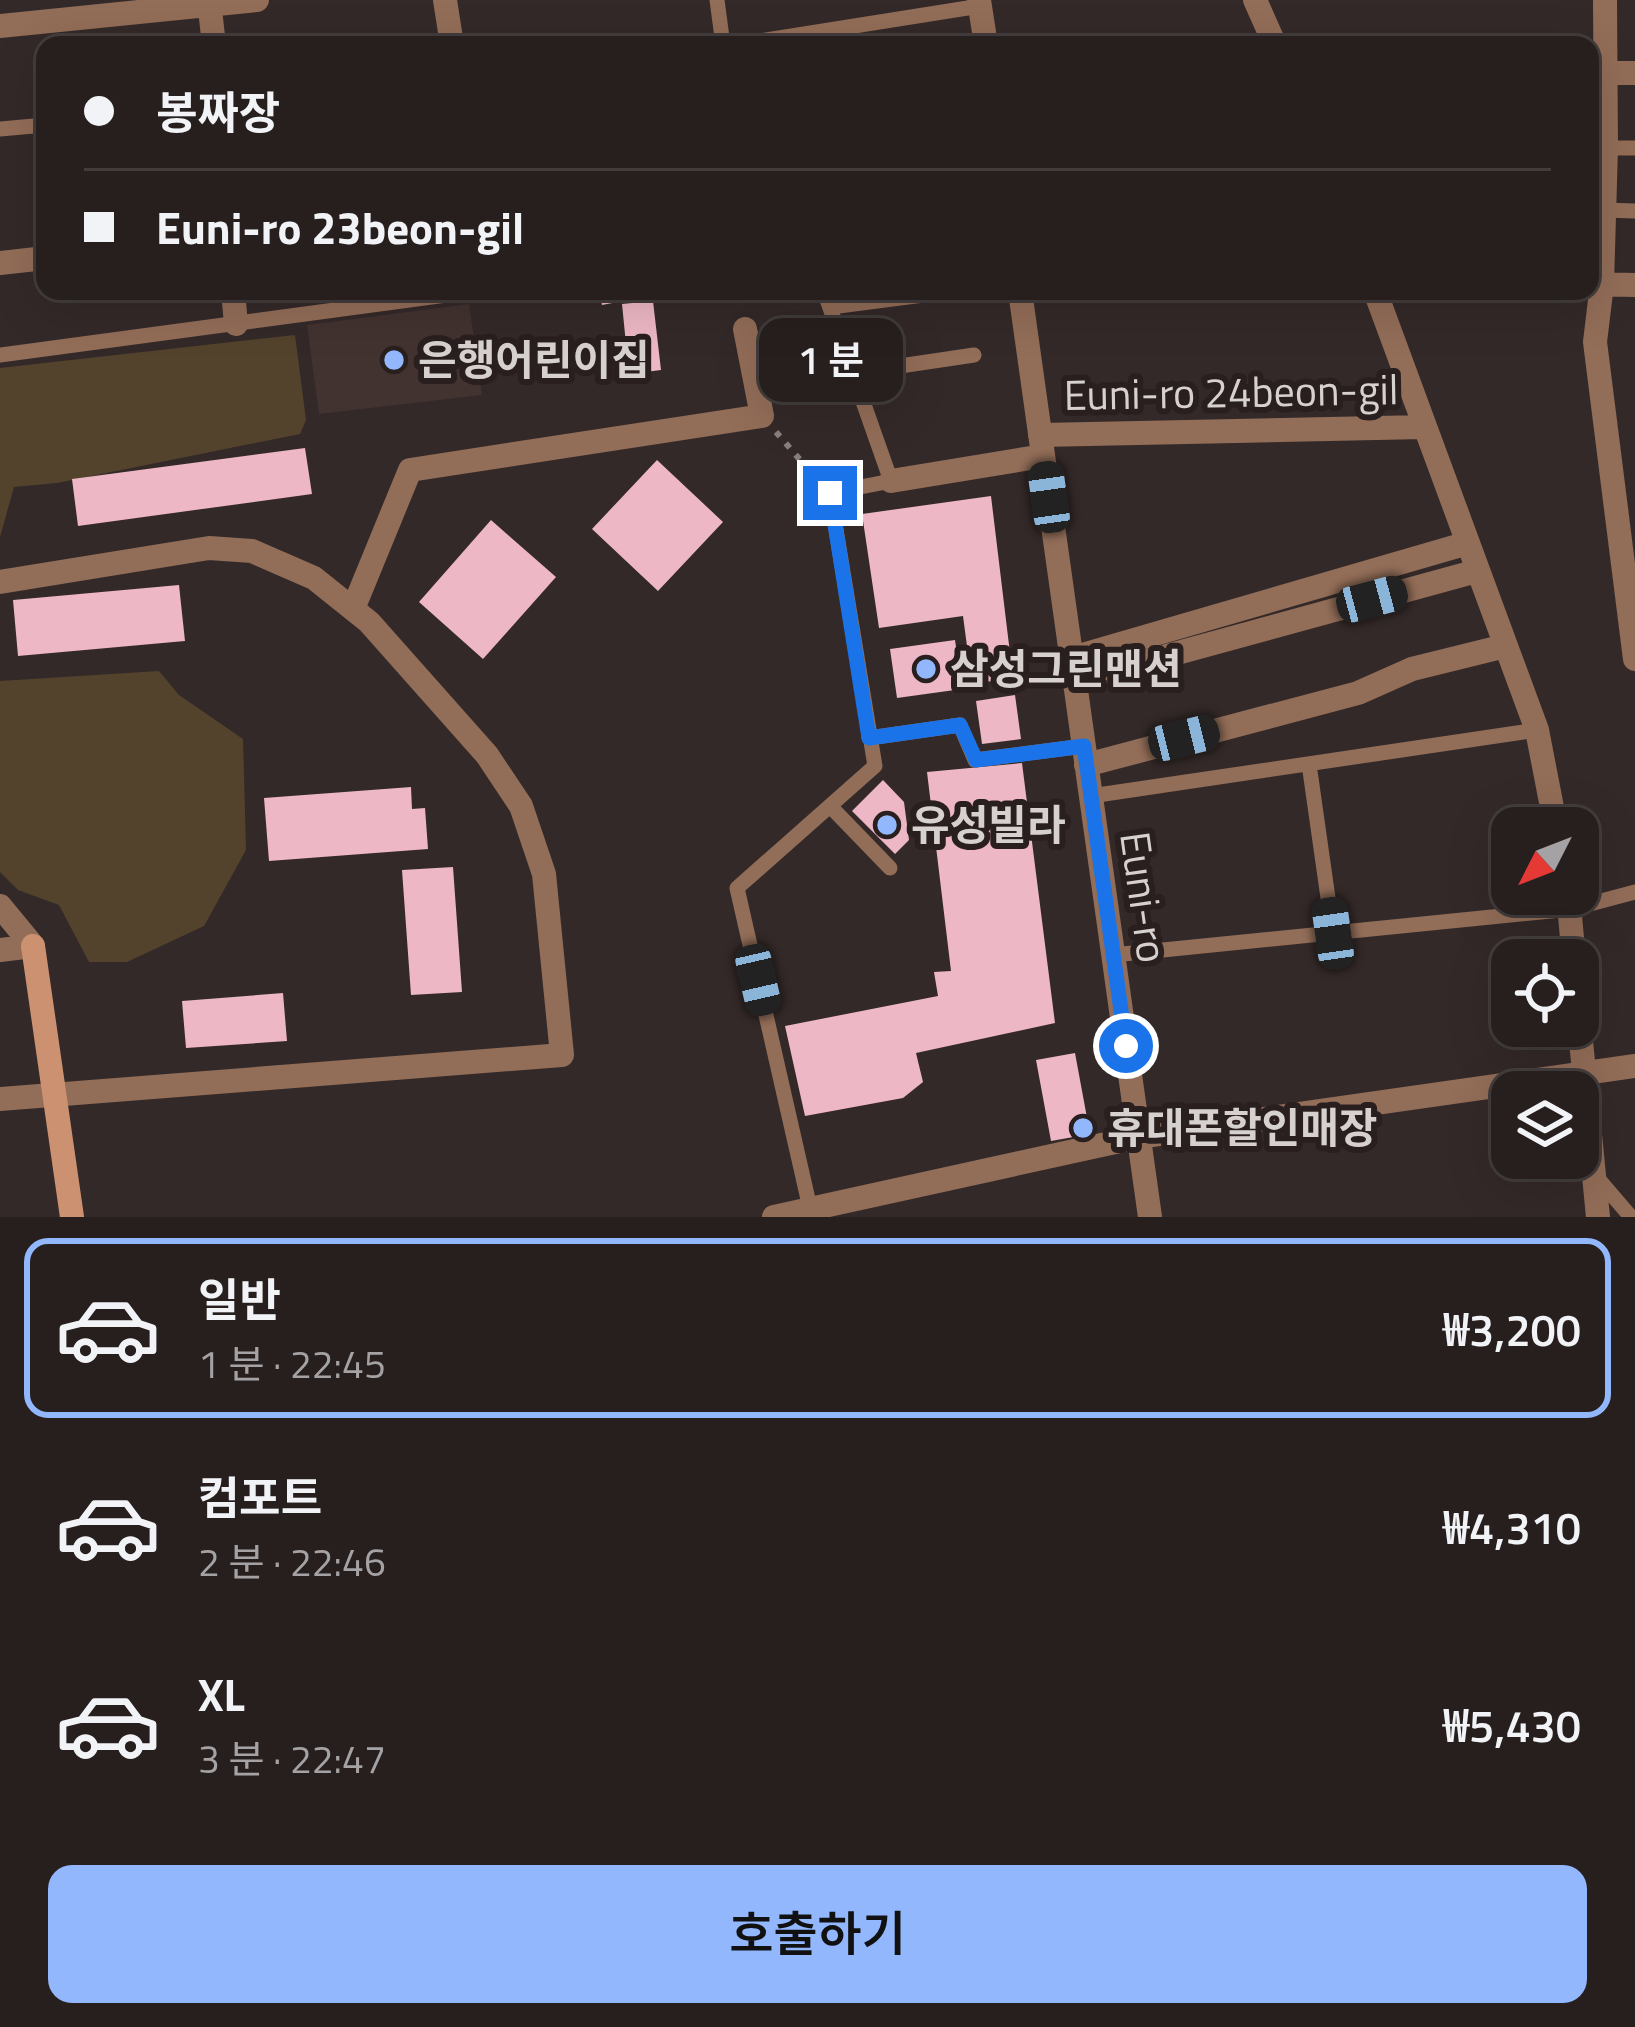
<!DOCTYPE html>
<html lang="ko">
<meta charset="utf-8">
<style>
body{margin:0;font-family:"Titillium Web","Noto Sans KR",sans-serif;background:#2e2727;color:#f1f3f6;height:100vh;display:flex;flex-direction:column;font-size:45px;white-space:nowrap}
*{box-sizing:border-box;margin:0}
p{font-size:39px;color:#a4a2a4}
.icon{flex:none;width:66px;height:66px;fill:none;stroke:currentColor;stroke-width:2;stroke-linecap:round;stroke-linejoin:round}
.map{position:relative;height:1217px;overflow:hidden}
.side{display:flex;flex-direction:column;background:#261f1e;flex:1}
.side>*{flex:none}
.top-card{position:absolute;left:36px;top:36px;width:1563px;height:264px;border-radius:24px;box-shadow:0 12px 48px #0002,0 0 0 3px #423d3c;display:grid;align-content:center;height:264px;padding:0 48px;background:#261f1e}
.needle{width:78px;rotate:228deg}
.buttons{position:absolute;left:1491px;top:807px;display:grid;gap:24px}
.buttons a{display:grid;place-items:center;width:108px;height:108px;border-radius:24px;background:#261f1e;box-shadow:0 12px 48px #0002,0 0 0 3px #423d3c;font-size:60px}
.end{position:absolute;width:54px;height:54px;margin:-27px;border:15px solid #1a73e8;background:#fff;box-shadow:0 0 0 6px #fff}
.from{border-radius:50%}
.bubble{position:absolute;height:84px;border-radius:24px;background:#261f1e;box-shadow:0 12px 48px #0002,0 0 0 3px #423d3c;font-size:39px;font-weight:600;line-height:84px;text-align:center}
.car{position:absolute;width:36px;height:72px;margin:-36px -18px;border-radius:15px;box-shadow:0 0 9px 3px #0007;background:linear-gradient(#222 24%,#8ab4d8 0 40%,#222 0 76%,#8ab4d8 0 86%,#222 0)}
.top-card b{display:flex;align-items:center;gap:42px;height:114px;font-size:45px}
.top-card b+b{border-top:3px solid #423d3c}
.top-card i{width:30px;height:30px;background:#f1f3f6}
ul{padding:21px 0 0;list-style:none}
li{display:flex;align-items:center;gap:36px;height:180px;margin:0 24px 18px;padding:0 24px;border:6px solid transparent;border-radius:24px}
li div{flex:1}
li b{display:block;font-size:45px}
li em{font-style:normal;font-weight:600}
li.on{border-color:#93b7fd}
li>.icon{width:108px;height:108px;stroke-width:1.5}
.cta{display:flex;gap:24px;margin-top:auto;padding:24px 48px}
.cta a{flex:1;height:138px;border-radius:24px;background:#93b7fd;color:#111;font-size:48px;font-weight:600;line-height:138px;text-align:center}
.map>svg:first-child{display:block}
.built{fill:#423230}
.green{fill:#53432d}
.building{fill:#edb7c5}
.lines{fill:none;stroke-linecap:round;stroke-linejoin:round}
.path{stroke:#877f7e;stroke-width:6;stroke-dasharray:6 9;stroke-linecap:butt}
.lane{stroke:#926d58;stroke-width:15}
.street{stroke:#926d58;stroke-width:24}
.secondary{stroke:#cc9170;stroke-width:24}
.route{stroke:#1a73e8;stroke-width:15}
.poi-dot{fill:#93b7fd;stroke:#291f1e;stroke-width:4.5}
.labels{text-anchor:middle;stroke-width:12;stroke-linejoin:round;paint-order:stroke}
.poi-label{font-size:42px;font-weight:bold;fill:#d6d0cf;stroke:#291f1e;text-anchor:start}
.street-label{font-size:42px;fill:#d6d0cf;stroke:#291f1e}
</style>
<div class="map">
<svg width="1635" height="1217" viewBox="0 0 1635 1217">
<rect width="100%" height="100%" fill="#332928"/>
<path class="built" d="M469,304L482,395L319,414L307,325Z"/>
<path class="green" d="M295,335L306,420L300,434L57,483L14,487L0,537V368Z
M159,671L179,695L243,739L246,850L204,926L127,962H89L59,905L18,890L0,872V681Z"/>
<path class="building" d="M599,291H642L644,297L602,305Z
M653,301L661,370L629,374L622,304Z
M305,448L312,494L78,526L72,479Z
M657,460L723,522L658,591L592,529Z
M991,496L1013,678L972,684L963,616L879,628L862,514Z
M491,520L556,577L483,659L419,602Z
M179,585L185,641L18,656L13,600Z
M955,640L962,689L897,698L890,649Z
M1015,695L1021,739L982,744L976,701Z
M1022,763L1055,1023L916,1053L923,1082L903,1098L805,1116L785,1026L938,996L934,972L951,971L927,772Z
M883,780L904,802L909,840L895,854L852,811Z
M411,787L412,809L425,808L428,849L269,861L264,798Z
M453,867L462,992L411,995L402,870Z
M283,993L287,1041L186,1048L182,1001Z
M1075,1053L1090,1134L1051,1141L1036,1060Z"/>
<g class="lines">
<path class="path" d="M776,432L815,477"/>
<path class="lane" d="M717,0L723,45
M735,45L980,6
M0,129L45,125
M1606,148H1635
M1604,210L1635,211
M831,307L954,291
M0,355L476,291
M853,373L974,355
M869,738L960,725L975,760L1084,746
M1309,764L1333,933
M1091,796L1537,730
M830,806L890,868
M1113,955L1571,909L1635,892
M1594,1174L1631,1217
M810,1208L737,888L875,766L830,493L891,481L824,291"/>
<path class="street" d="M209,0L214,45
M445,0L452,45
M979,0L986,45
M1255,0L1275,45
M1605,0L1606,148L1602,284L1595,342L1635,659
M0,26L257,0
M1590,73H1635
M0,263L45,258
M1590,284L1635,285
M233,291L236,324
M1020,291L1150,1217
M1375,291L1537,730L1556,828
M1040,435L1424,427
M891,481L1043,456
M0,582L209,548L252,551L314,578L369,622L487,755L521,806L544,874L562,1055L0,1099
M353,609L410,470L762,416L745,329
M1072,658L1468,543
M1075,681L1477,571
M1086,765L1358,693L1412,669L1505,646
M1568,894L1574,960
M0,906L33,946
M0,950L33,946
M1578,1010L1598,1217
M774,1217L1138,1137L1635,1066"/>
<path class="secondary" d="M33,946L72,1217"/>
</g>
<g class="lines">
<path class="route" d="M830,493L869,738L960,725L976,760L1084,746L1126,1046"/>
</g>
<g class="poi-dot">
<circle cx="394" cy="360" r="12"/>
<circle cx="926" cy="669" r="12"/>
<circle cx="887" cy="825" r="12"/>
<circle cx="1083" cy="1128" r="12"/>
</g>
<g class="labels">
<g class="poi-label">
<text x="418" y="375">은행어린이집</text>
<text x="950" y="684">삼성그린맨션</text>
<text x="911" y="840">유성빌라</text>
<text x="1107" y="1143">휴대폰할인매장</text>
</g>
<g class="street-label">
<text transform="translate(1231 392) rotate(-1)" y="15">Euni-ro 24beon-gil</text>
<text transform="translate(1144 897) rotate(82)" y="15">Euni-ro</text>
</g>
</g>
</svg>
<div class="buttons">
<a><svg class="needle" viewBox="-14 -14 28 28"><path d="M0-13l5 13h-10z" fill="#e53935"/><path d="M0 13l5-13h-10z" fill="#a4a2a4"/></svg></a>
<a><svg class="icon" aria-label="locate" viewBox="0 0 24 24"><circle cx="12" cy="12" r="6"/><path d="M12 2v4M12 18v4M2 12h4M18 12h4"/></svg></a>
<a><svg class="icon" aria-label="layers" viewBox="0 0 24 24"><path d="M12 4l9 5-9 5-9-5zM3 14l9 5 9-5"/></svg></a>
</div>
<i class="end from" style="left:1126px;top:1046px"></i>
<i class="end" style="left:830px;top:493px"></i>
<div class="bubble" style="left:759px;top:318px;width:144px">1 분</div>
<i class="car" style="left:1049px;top:497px;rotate:352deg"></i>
<i class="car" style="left:1372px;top:599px;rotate:75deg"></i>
<i class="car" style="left:1184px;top:738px;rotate:76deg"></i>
<i class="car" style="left:1333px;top:933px;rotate:352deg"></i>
<i class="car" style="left:758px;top:980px;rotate:167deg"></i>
<div class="top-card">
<b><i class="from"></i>봉짜장</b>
<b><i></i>Euni-ro 23beon-gil</b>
</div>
</div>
<section class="side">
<ul>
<li class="on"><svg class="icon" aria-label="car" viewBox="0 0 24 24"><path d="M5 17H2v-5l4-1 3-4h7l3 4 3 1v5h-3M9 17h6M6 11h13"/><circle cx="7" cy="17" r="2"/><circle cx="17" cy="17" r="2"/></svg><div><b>일반</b><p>1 분 · 22:45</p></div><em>₩3,200</em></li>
<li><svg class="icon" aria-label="car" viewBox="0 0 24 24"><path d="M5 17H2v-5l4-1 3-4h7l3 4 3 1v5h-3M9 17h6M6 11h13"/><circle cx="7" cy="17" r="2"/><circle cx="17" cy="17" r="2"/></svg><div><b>컴포트</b><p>2 분 · 22:46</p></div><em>₩4,310</em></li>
<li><svg class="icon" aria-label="car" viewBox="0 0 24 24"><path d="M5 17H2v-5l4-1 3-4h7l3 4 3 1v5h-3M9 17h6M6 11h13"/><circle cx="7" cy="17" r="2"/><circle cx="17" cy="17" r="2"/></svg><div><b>XL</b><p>3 분 · 22:47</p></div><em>₩5,430</em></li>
</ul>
<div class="cta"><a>호출하기</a></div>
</section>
